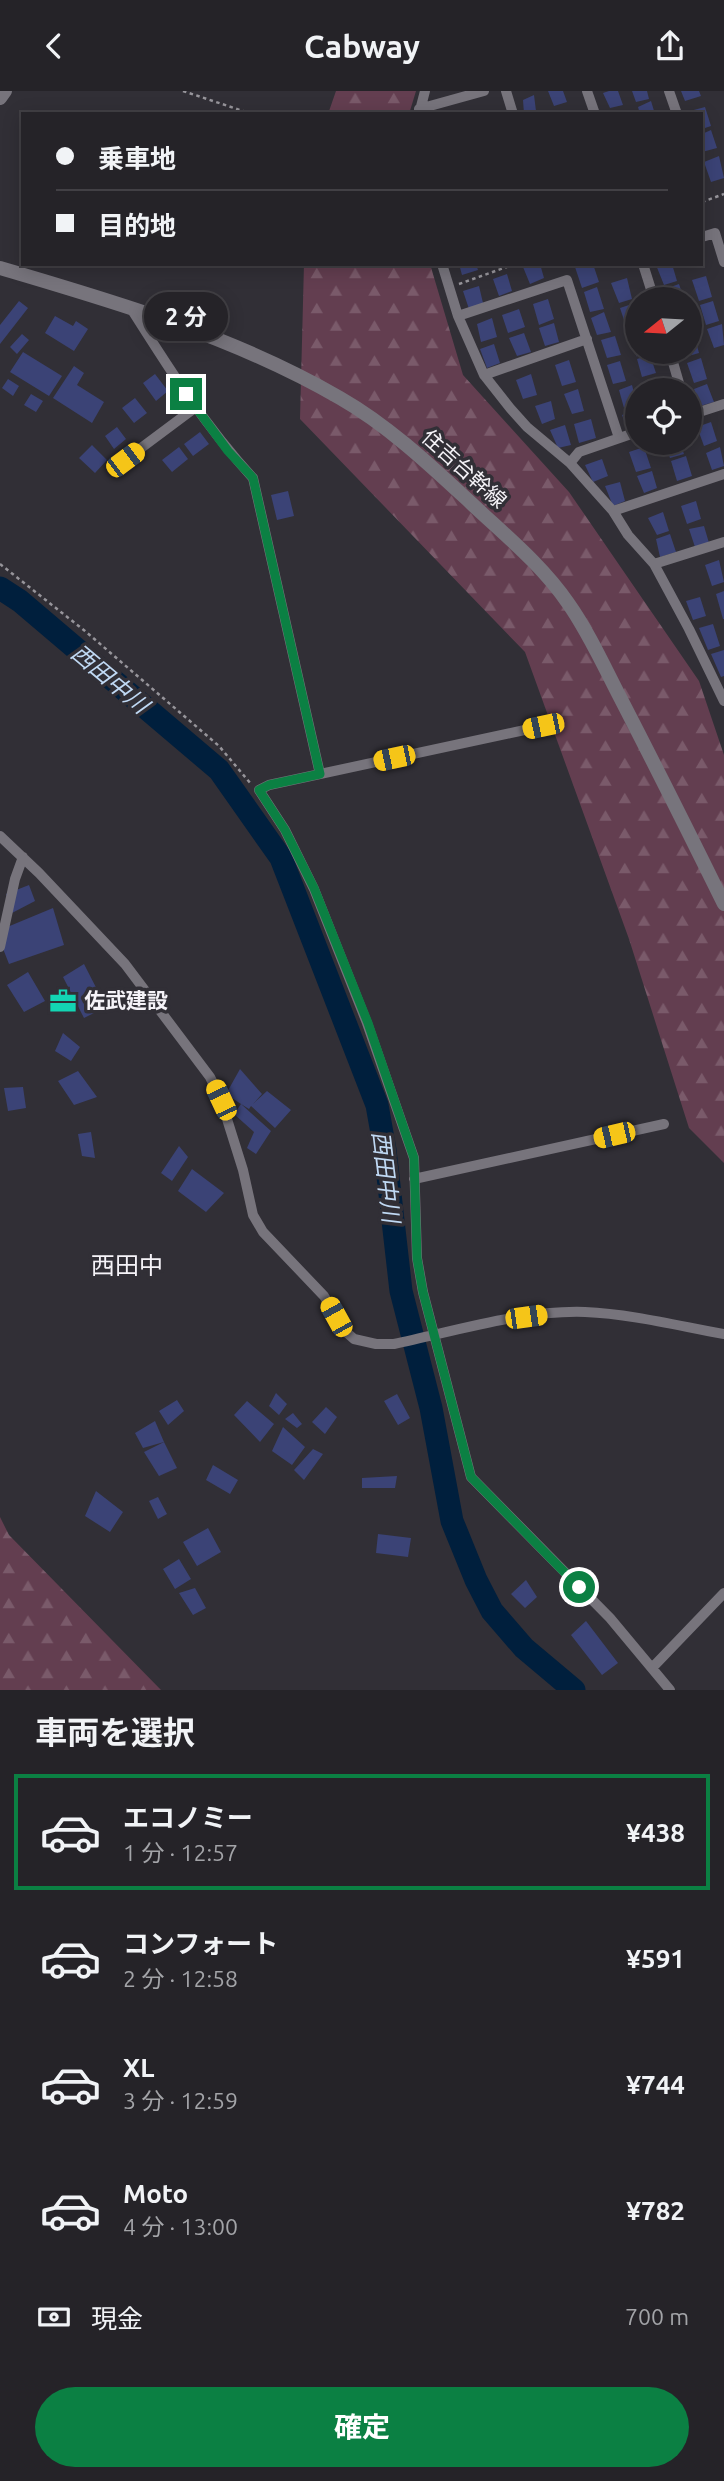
<!DOCTYPE html>
<html lang="ja">
<meta charset="utf-8">
<style>
body{margin:0;font-family:Ubuntu,"Noto Sans JP",sans-serif;background:#2d2b30;color:#f1f3f6;height:100vh;display:flex;flex-direction:column;font-size:26px;white-space:nowrap}
*{box-sizing:border-box;margin:0}
p{font-size:23px;color:#a3a4a8}
.icon{flex:none;width:38px;height:38px;fill:none;stroke:currentColor;stroke-width:2;stroke-linecap:round;stroke-linejoin:round}
.map{position:relative;height:1599px;overflow:hidden}
.panel{display:flex;flex-direction:column;background:#252328;flex:1}
.panel>*{flex:none}
.guide{position:absolute;left:21px;top:21px;width:682px;height:154px;border-radius:0px;box-shadow:0 4px 18px #0003,0 0 0 2px #424045;display:grid;align-content:center;height:154px;padding:0 35px;background:#252328}
.needle{width:46px;rotate:252deg}
.fabs{position:absolute;left:625px;top:196px;display:grid;gap:14px}
.fabs a{display:grid;place-items:center;width:77px;height:77px;border-radius:50%;background:#252328;box-shadow:0 4px 18px #0003,0 0 0 2px #424045;font-size:35px}
.end{position:absolute;width:32px;height:32px;margin:-16px;border:9px solid #0b8043;background:#fff;box-shadow:0 0 0 4px #fff}
.from{border-radius:50%}
.bubble{position:absolute;height:49px;border-radius:24px;background:#252328;box-shadow:0 4px 18px #0003,0 0 0 2px #424045;font-size:23px;font-weight:700;line-height:49px;text-align:center}
.car{position:absolute;width:21px;height:42px;margin:-21px -10px;border-radius:9px;box-shadow:0 0 5px 2px #0007;background:linear-gradient(#f5c518 24%,#345 0 40%,#f5c518 0 76%,#345 0 86%,#f5c518 0)}
.guide b{display:flex;align-items:center;gap:24px;height:66px;font-size:26px}
.guide b+b{border-top:2px solid #424045}
.guide i{width:18px;height:18px;background:#f1f3f6}
ul{padding:0;list-style:none}
li{display:flex;align-items:center;gap:21px;height:116px;margin:0 14px 10px;padding:0 21px;border:4px solid transparent;border-radius:0px}
li div{flex:1}
li b{display:block;font-size:26px}
li em{font-style:normal;font-weight:700}
li.selected{border-color:#0b8043}
li>.icon{width:63px;height:63px;stroke-width:1.5}
h2{padding:0 35px;font-size:32px;line-height:84px}
.pay{display:flex;align-items:center;gap:18px;height:77px;padding:0 35px;font-size:26px}
.pay p{margin-inline-start:auto}
.cta{display:flex;gap:14px;margin-top:auto;padding:14px 35px}
.cta a{flex:1;height:80px;border-radius:42px;background:#0b8043;color:#fff;font-size:28px;font-weight:700;line-height:80px;text-align:center}
header{display:flex;justify-content:space-between;align-items:center;height:91px;padding:0 35px;background:#252328;font-size:32px;font-weight:700}
.map>svg:first-child{display:block}
.forest{fill:url(#forest-firs)}
.lines{fill:none;stroke-linecap:round;stroke-linejoin:round}
.river{stroke:#001f3d;stroke-width:23}
.building{fill:#3b4376}
.path{stroke:#97959b;stroke-width:2.5;stroke-dasharray:3.5 3.5;stroke-linecap:butt}
.minor{stroke:#77747c;stroke-width:10}
.tertiary{stroke:#77747c;stroke-width:14}
.route{stroke:#0b8043;stroke-width:9}
.labels{text-anchor:middle;stroke-width:7;stroke-linejoin:round;paint-order:stroke}
.street-label{font-size:21px;fill:#f5f3f8;stroke:#312f36}
.poi-label{font-size:21px;font-weight:bold;fill:#f5f3f8;stroke:#312f36;text-anchor:start}
.water-label{font-size:23px;font-style:italic;fill:#c0d9f4;stroke:#312f36}
.quarter-label{font-size:24px;fill:#f5f3f8;stroke:#312f36}
</style>
<header><svg class="icon" aria-label="back" viewBox="0 0 24 24"><path d="M15 5l-7 7 7 7"/></svg>Cabway<svg class="icon" aria-label="share" viewBox="0 0 24 24"><path d="M12 15V3M7 8l5-5 5 5M5 13v7h14v-7"/></svg></header>
<div class="map">
<svg width="724" height="1599" viewBox="0 0 724 1599">
<defs>
<pattern id="forest-firs" width="22" height="20" patternUnits="userSpaceOnUse" patternTransform="scale(1.75)"><rect width="22" height="20" fill="#633e50"/><path d="M5 1l3.5 6h-7zM16 11l3.5 6h-7z" fill="#7a5a6a"/></pattern>
</defs>
<rect width="100%" height="100%" fill="#312f36"/>
<path class="forest" d="M336,0H416L409,23H328Z
M304,173H430L463,284L569,401L699,590L724,664V1072L689,1037L629,848L525,561L300,328Z
M0,1426L9,1444L161,1599H0Z"/>
<g class="lines">
<path class="river" d="M0,497L20,510L219,679L281,767L377,1014L385,1059L401,1200L431,1317L452,1430L476,1489L492,1520L524,1557L574,1599"/>
</g>
<path class="building" d="M548,0H563L567,11L554,15Z
M609,0H618L623,14L610,17L603,2Z
M632,0H647L649,8L636,11Z
M681,0H699L701,5L685,10Z
M534,4L536,20L524,23L523,9Z
M651,10L655,23H640L638,16Z
M705,16L711,35L702,38V23H690V20Z
M711,39L717,57L702,61V43Z
M719,65L724,87L711,91L704,71Z
M459,173H476L478,179L462,184Z
M531,173H540L544,187L530,193L523,176Z
M574,173H593L599,191L582,197Z
M672,173L677,190L664,194L656,174Z
M507,183L512,200L499,205L493,188Z
M706,185L712,206L699,210L692,189Z
M627,187L632,208L619,212L611,192Z
M679,193L684,208H669L665,198Z
M479,195L483,212L469,218L463,200Z
M597,196L604,218L590,221L584,201Z
M548,208L554,228L539,234L533,213Z
M19,210L28,217L0,253V234Z
M713,210L719,230L706,234L700,214Z
M635,212L637,231L626,235L620,217Z
M519,218L525,236L508,242L502,224Z
M604,221L611,241L597,244L591,227Z
M55,225L73,235L76,230L88,238L74,260L45,242Z
M492,227L497,246L481,251L477,233Z
M554,232L559,251L545,255L539,237Z
M722,233L724,254L714,257L707,238Z
M637,238V266L628,241Z
M524,242L531,261L517,265L509,247Z
M22,243L29,249L17,263L10,256Z
M694,243L699,262L685,266L684,261H690V244Z
M615,245L621,264L607,267L601,249Z
M494,253L500,272L487,277L480,258Z
M23,261L62,285L49,305L10,281Z
M650,264L656,282L642,286L637,268Z
M701,267L707,288L694,292L687,272Z
M569,269L576,291L562,295L555,274Z
M620,270L626,290L613,293L607,274Z
M74,275L84,282L77,294L104,311L92,332L53,307Z
M155,283L168,300L156,310L143,292Z
M531,283L537,304L523,308L516,289Z
M659,287L662,299H647L645,292Z
M8,288L19,295L13,305L2,297Z
M707,293L714,311L700,315L694,298Z
M632,294L637,313L624,317L619,299Z
M578,298L584,320L572,323L564,303Z
M31,303L43,310L36,321L24,314Z
M135,307L147,322L134,332L122,317Z
M551,310L555,328L542,333L535,315Z
M637,318V338L628,341L622,324Z
M591,328L596,347L579,352L574,333Z
M711,331L717,350L704,355L697,336Z
M565,334L571,354L558,357L550,339Z
M117,336L126,348L114,358L105,345Z
M200,341L209,353L193,365L184,353Z
M664,352H680L684,363L670,367Z
M92,354L107,369L95,382L79,367Z
M179,356L188,368L172,381L162,369Z
M644,356L651,377L636,381L629,361Z
M720,356L724,375L712,379L706,362Z
M686,365L692,385L677,390L671,370Z
M602,368L608,385L593,391L585,374Z
M652,380L657,397L644,402L637,385Z
M620,391L625,410L613,415L605,395Z
M288,400L294,425L277,429L271,404Z
M696,410L701,428L687,433L681,415Z
M663,421L669,440L657,444L648,427Z
M704,435L709,452L695,456L689,438Z
M670,443L676,461L660,466L656,448Z
M719,469L724,491L712,495L705,474Z
M724,500V528H723L716,503Z
M700,506L706,525L693,529L686,510Z
M713,533L720,555L708,559L699,537Z
M724,559V585L721,586L711,563Z
M29,794L35,810L12,822L6,803Z
M53,817L64,854L9,873L0,850V839Z
M84,873L106,916L84,927L63,886Z
M28,881L45,910L24,921L7,894Z
M63,942L80,956L71,970L55,960Z
M240,978L262,1003L253,1013L267,1000L291,1019L275,1037L251,1015L249,1018L241,1013L271,1040L256,1063L247,1057L254,1041L234,1023L241,1013L226,1003Z
M78,980L97,1006L74,1014L58,990Z
M23,996L26,1017L8,1020L4,997Z
M91,1041L95,1067L82,1065L78,1043Z
M179,1055L188,1066L172,1090L161,1082Z
M192,1078L224,1102L206,1121L178,1100Z
M276,1302L287,1313L279,1324L269,1315Z
M397,1303L410,1327L398,1334L384,1310Z
M177,1309L184,1320L168,1334L159,1320Z
M247,1310L274,1333L260,1351L234,1324Z
M326,1316L337,1326L325,1343L312,1331Z
M293,1322L302,1333L297,1337L285,1328Z
M155,1330L164,1351L143,1357L135,1342Z
M283,1336L305,1356L292,1374L272,1360Z
M164,1351L177,1377L159,1385L144,1361Z
M313,1358L323,1363L304,1389L294,1379Z
M213,1374L238,1389L230,1403L206,1389Z
M397,1385L395,1397H362V1387Z
M96,1400L123,1421L110,1441L85,1425Z
M158,1406L167,1423L158,1428L149,1410Z
M208,1437L221,1461L197,1475L183,1451Z
M378,1443L411,1447L408,1466L376,1462Z
M179,1468L191,1488L175,1498L163,1478Z
M526,1489L537,1506L525,1517L511,1503Z
M195,1497L206,1517L193,1524L179,1502Z
M586,1530L618,1572L602,1584L571,1544Z"/>
<g class="lines">
<path class="path" d="M183,0L252,23
M702,111L724,103
M459,193L515,173
M0,473L85,540L219,655L251,693"/>
<path class="minor" d="M506,0L513,23
M587,0L595,23
M669,0L677,23
M419,18L484,0
M419,23L425,0
M702,146L715,142L724,171
M442,173L458,225L484,284L510,317L527,336L570,372L613,420L628,444L654,473L689,538L724,610
M643,173L654,208
M130,216C168,276 205,335 253,387L320,683
M458,225L567,189L619,347
M670,261L681,299
M484,284L587,248
M690,324L724,313
M125,369L196,316
M570,372L579,361L637,341
M613,420L724,383
M654,473L724,451
M543,635L269,694L259,699L285,739L314,798L367,932L414,1067L417,1167L423,1201L471,1386L610,1527L670,1599
M0,745L39,782L125,873L210,986L221,1009L243,1079L253,1124L263,1141L324,1205L345,1240L354,1248L376,1253H394C456,1240 522,1219 585,1221C632,1223 679,1235 724,1243
M0,856L15,788L23,766
M414,1088L664,1033
M652,1577L724,1502"/>
<path class="tertiary" d="M0,7L5,0
M0,177C116,211 235,246 340,307C389,335 431,375 472,413C505,444 542,474 568,512C590,543 606,580 624,614C658,680 691,746 724,813"/>
</g>
<g class="lines">
<path class="route" d="M186,303L228,360L253,387L320,683L269,694L259,699L285,739L314,797L368,932L414,1067L417,1167L423,1201L471,1386L579,1496"/>
</g>
<defs>
<symbol id="office-bare" viewBox="-9 -9 18 18"><path d="M-6-3h4V-5.5h4V-3h4V5H-6ZM-1-4.5V-3h2v-1.5ZM-6 0V1H6V0Z" fill="#13d5b3" stroke="#312f36" stroke-width="2.5" paint-order="stroke"/></symbol>
</defs>
<g fill-rule="evenodd">
<use href="#office-bare" x="44" y="891" width="38" height="38"/>
</g>
<g class="labels">
<g class="street-label">
<text transform="translate(464 378) rotate(42)" y="7">住吉台幹線</text>
</g>
<g class="poi-label">
<text x="84" y="917">佐武建設</text>
</g>
<g class="water-label">
<text transform="translate(110 588) rotate(40)" y="8">西田中川</text>
<text transform="translate(386 1086) rotate(83)" y="8">西田中川</text>
</g>
<g class="quarter-label">
<text x="127" y="1183">西田中</text>
</g>
</g>
</svg>
<div class="fabs">
<a><svg class="needle" viewBox="-14 -14 28 28"><path d="M0-13l5 13h-10z" fill="#e53935"/><path d="M0 13l5-13h-10z" fill="#a3a4a8"/></svg></a>
<a><svg class="icon" aria-label="locate" viewBox="0 0 24 24"><circle cx="12" cy="12" r="6"/><path d="M12 2v4M12 18v4M2 12h4M18 12h4"/></svg></a>
</div>
<i class="end from" style="left:579px;top:1496px"></i>
<i class="end" style="left:186px;top:303px"></i>
<div class="bubble" style="left:144px;top:201px;width:84px">2 分</div>
<i class="car" style="left:125px;top:369px;rotate:53deg"></i>
<i class="car" style="left:543px;top:635px;rotate:258deg"></i>
<i class="car" style="left:394px;top:667px;rotate:258deg"></i>
<i class="car" style="left:221px;top:1009px;rotate:335deg"></i>
<i class="car" style="left:614px;top:1044px;rotate:257deg"></i>
<i class="car" style="left:336px;top:1226px;rotate:331deg"></i>
<i class="car" style="left:526px;top:1226px;rotate:82deg"></i>
<div class="guide">
<b><i class="from"></i>乗車地</b>
<b><i></i>目的地</b>
</div>
</div>
<section class="panel">
<h2>車両を選択</h2>
<ul>
<li class="selected"><svg class="icon" aria-label="car" viewBox="0 0 24 24"><path d="M5 17H2v-5l4-1 3-4h7l3 4 3 1v5h-3M9 17h6M6 11h13"/><circle cx="7" cy="17" r="2"/><circle cx="17" cy="17" r="2"/></svg><div><b>エコノミー</b><p>1 分 · 12:57</p></div><em>¥438</em></li>
<li><svg class="icon" aria-label="car" viewBox="0 0 24 24"><path d="M5 17H2v-5l4-1 3-4h7l3 4 3 1v5h-3M9 17h6M6 11h13"/><circle cx="7" cy="17" r="2"/><circle cx="17" cy="17" r="2"/></svg><div><b>コンフォート</b><p>2 分 · 12:58</p></div><em>¥591</em></li>
<li><svg class="icon" aria-label="car" viewBox="0 0 24 24"><path d="M5 17H2v-5l4-1 3-4h7l3 4 3 1v5h-3M9 17h6M6 11h13"/><circle cx="7" cy="17" r="2"/><circle cx="17" cy="17" r="2"/></svg><div><b>XL</b><p>3 分 · 12:59</p></div><em>¥744</em></li>
<li><svg class="icon" aria-label="car" viewBox="0 0 24 24"><path d="M5 17H2v-5l4-1 3-4h7l3 4 3 1v5h-3M9 17h6M6 11h13"/><circle cx="7" cy="17" r="2"/><circle cx="17" cy="17" r="2"/></svg><div><b>Moto</b><p>4 分 · 13:00</p></div><em>¥782</em></li>
</ul>
<div class="pay"><svg class="icon" aria-label="cash" viewBox="0 0 24 24"><path d="M3 7h18v10H3z"/><circle cx="12" cy="12" r="2"/></svg>現金<p>700 m</p></div>
<div class="cta"><a>確定</a></div>
</section>
